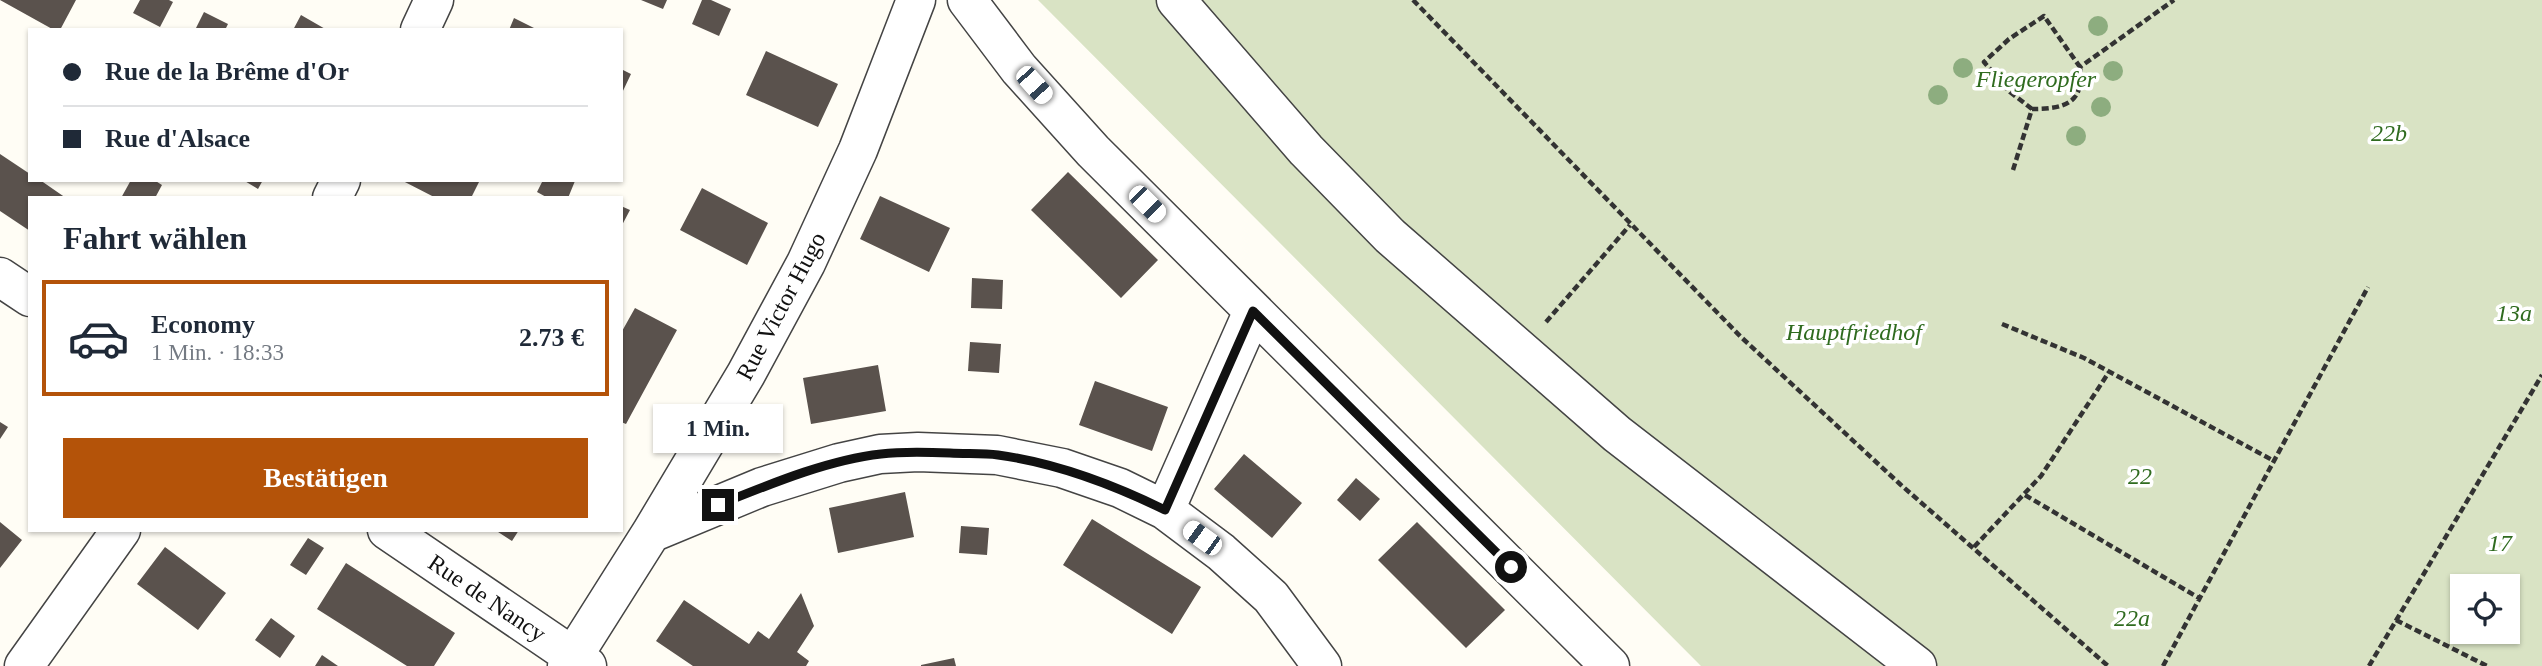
<!DOCTYPE html>
<html lang="de">
<meta charset="utf-8">
<style>
body{margin:0;font-family:"Times New Roman",serif;background:#f2f2f3;color:#1f2937;height:100vh;display:flex;flex-direction:column;font-size:26px;white-space:nowrap}
*{box-sizing:border-box;margin:0}
p{font-size:23px;color:#747a83}
.icon{flex:none;width:38px;height:38px;fill:none;stroke:currentColor;stroke-width:2;stroke-linecap:round;stroke-linejoin:round}
.map{position:relative;flex:1;overflow:hidden}
.side{position:absolute;left:28px;top:196px;width:595px;height:336px;display:flex;flex-direction:column;background:#fff;border-radius:0px;box-shadow:0 2px 5px #0004}
.side>*{flex:none}
.banner{position:absolute;left:28px;top:28px;width:595px;height:154px;border-radius:0px;box-shadow:0 2px 5px #0004;display:grid;align-content:center;height:154px;padding:0 35px;background:#fff}
.buttons{position:absolute;left:2450px;top:574px;display:grid;gap:14px}
.buttons a{display:grid;place-items:center;width:70px;height:70px;border-radius:0px;background:#fff;box-shadow:0 2px 5px #0004;font-size:35px}
.end{position:absolute;width:32px;height:32px;margin:-16px;border:9px solid #111;background:#fff;box-shadow:0 0 0 4px #fff}
.from{border-radius:50%}
.bubble{position:absolute;height:49px;border-radius:0px;background:#fff;box-shadow:0 2px 5px #0004;font-size:23px;font-weight:600;line-height:49px;text-align:center}
.car{position:absolute;width:21px;height:42px;margin:-21px -10px;border-radius:9px;box-shadow:0 0 5px 2px #0007;background:linear-gradient(#fff 24%,#345 0 40%,#fff 0 76%,#345 0 86%,#fff 0)}
.banner b{display:flex;align-items:center;gap:24px;height:66px;font-size:26px}
.banner b+b{border-top:2px solid #e0e1e3}
.banner i{width:18px;height:18px;background:#1f2937}
ul{padding:0;list-style:none}
li{display:flex;align-items:center;gap:21px;height:116px;margin:0 14px 10px;padding:0 21px;border:4px solid transparent;border-radius:0px}
li div{flex:1}
li b{display:block;font-size:26px}
li em{font-style:normal;font-weight:600}
li.current{border-color:#b45309}
li>.icon{width:63px;height:63px;stroke-width:1.5}
h2{padding:0 35px;font-size:32px;line-height:84px}
.primary-button{display:flex;gap:14px;margin-top:auto;padding:14px 35px}
.primary-button a{flex:1;height:80px;border-radius:0px;background:#b45309;color:#fff;font-size:28px;font-weight:600;line-height:80px;text-align:center}
.map>svg:first-child{display:block}
.cemetery{fill:#d9e3c4;fill-rule:evenodd}
.building{fill:#5a524d}
.lines{fill:none;stroke-linecap:round;stroke-linejoin:round}
.minor-casing{stroke:#444;stroke-width:41}
.path{stroke:#333;stroke-width:4.5;stroke-dasharray:7 3.5;stroke-linecap:butt}
.minor{stroke:#fff;stroke-width:38}
.tree{fill:#8dad7f}
.route{stroke:#111;stroke-width:9}
.labels{text-anchor:middle;stroke-width:7;stroke-linejoin:round;paint-order:stroke}
.park-label{font-size:24px;font-style:italic;fill:#2f6b1f;stroke:#fff}
.street-label{font-size:24px;fill:#111;stroke:#fff}
</style>
<div class="map">
<svg width="2542" height="666" viewBox="0 0 2542 666">
<rect width="100%" height="100%" fill="#fffdf5"/>
<path class="cemetery" d="M1038,0H2542V666H1701ZM2462,586H2508V632H2462Z"/>
<path class="building" d="M0,0H76L60,30H54Z
M140,0H169L173,2L160,27L133,13Z
M641,0H667L663,9Z
M702,0H711L731,9L719,36L692,24Z
M204,12L228,24L225,30H195Z
M301,15L327,30H293Z
M514,18L538,30H509Z
M766,51L838,84L818,127L746,95Z
M621,69L631,74L621,95Z
M0,154L30,174V180H40L66,198H30V231L0,211Z
M1068,172L1158,260L1121,298L1031,210Z
M131,180H154L162,185L155,198H121Z
M243,180H263L258,189Z
M401,180H480L471,198H436Z
M543,180H573L575,181L568,198H548L537,192Z
M702,188L768,223L747,265L680,230Z
M880,196L950,228L929,272L860,239Z
M621,206L630,210L621,227Z
M972,278L1003,280L1002,309L971,308Z
M635,308L677,330L626,424L621,422V333Z
M970,342L1001,344L999,373L968,371Z
M878,365L886,411L811,424L803,378Z
M1095,381L1168,407L1152,451L1079,425Z
M0,422L8,427L0,439Z
M1244,454L1302,503L1272,538L1214,489Z
M1356,478L1380,499L1360,521L1337,500Z
M905,492L914,537L838,553L829,508Z
M1092,519L1201,587L1172,634L1063,565Z
M0,522L22,540L0,568Z
M1417,522L1505,610L1466,648L1378,560Z
M961,526L989,528L987,555L959,553Z
M495,530H519L512,541Z
M308,538L324,548L306,575L290,565Z
M165,547L226,593L198,630L137,584Z
M346,563L455,633L434,666H407L317,609Z
M801,593L814,626L797,652L809,661L806,666H693L656,641L684,600L749,644L758,631L769,639Z
M271,618L295,636L280,658L255,640Z
M322,655L338,666H315Z
M954,658L956,666H921V665Z"/>
<g class="lines">
<defs>
<path id="minor" d="M967,0L1019,69L1093,151L1610,666
M1176,0L1306,150L1390,236L1617,434L1917,666
M420,30L434,0
M332,198L341,180
M0,277L30,297
M1165,510L1253,311
M387,530L587,666
M651,533L762,487L839,463L880,454L918,452L997,455L1062,468L1120,488L1165,510L1221,552L1271,597L1322,666
M24,666L121,530
M567,666L651,533L746,374L806,263L858,150L916,0"/>
</defs>
<use href="#minor" class="minor-casing"/>
<path class="path" d="M1413,0L1741,337L1901,485L2108,666
M2032,109L2010,92L1984,62L2009,39L2044,16L2080,67
M2013,170L2032,109C2063,109 2085,104 2080,67L2174,0
M1546,322L1630,225
M2002,324L2084,358L2274,461
M2025,495L2199,598
M1974,547L2041,476L2109,372
M2396,620L2487,666
M2163,666L2368,287
M2369,666L2542,375"/>
<use href="#minor" class="minor"/>
</g>
<g class="tree">
<circle cx="2098" cy="26" r="10"/>
<circle cx="1963" cy="68" r="10"/>
<circle cx="2113" cy="71" r="10"/>
<circle cx="1938" cy="95" r="10"/>
<circle cx="2101" cy="107" r="10"/>
<circle cx="2076" cy="136" r="10"/>
</g>
<g class="lines">
<path class="route" d="M718,505C768,485 827,460 881,454C904,451 927,452 950,453C966,454 983,453 998,455C1057,463 1112,484 1165,510L1253,311L1511,567"/>
</g>
<g class="labels">
<g class="park-label">
<text x="2036" y="87">Fliegeropfer</text>
<text x="2389" y="141">22b</text>
<text x="2514" y="321">13a</text>
<text x="1854" y="340">Hauptfriedhof</text>
<text x="2140" y="484">22</text>
<text x="2500" y="551">17</text>
<text x="2132" y="626">22a</text>
</g>
<g class="street-label">
<text transform="translate(781 306) rotate(-62)" y="8">Rue Victor Hugo</text>
<text transform="translate(487 598) rotate(34)" y="8">Rue de Nancy</text>
</g>
</g>
</svg>
<div class="buttons">
<a><svg class="icon" aria-label="locate" viewBox="0 0 24 24"><circle cx="12" cy="12" r="6"/><path d="M12 2v4M12 18v4M2 12h4M18 12h4"/></svg></a>
</div>
<i class="end from" style="left:1511px;top:567px"></i>
<i class="end" style="left:718px;top:505px"></i>
<div class="bubble" style="left:653px;top:404px;width:130px">1 Min.</div>
<i class="car" style="left:1034px;top:85px;rotate:138deg"></i>
<i class="car" style="left:1147px;top:204px;rotate:135deg"></i>
<i class="car" style="left:1202px;top:538px;rotate:306deg"></i>
<div class="banner">
<b><i class="from"></i>Rue de la Brême d'Or</b>
<b><i></i>Rue d'Alsace</b>
</div>
<section class="side">
<h2>Fahrt wählen</h2>
<ul>
<li class="current"><svg class="icon" aria-label="car" viewBox="0 0 24 24"><path d="M5 17H2v-5l4-1 3-4h7l3 4 3 1v5h-3M9 17h6M6 11h13"/><circle cx="7" cy="17" r="2"/><circle cx="17" cy="17" r="2"/></svg><div><b>Economy</b><p>1 Min. · 18:33</p></div><em>2.73 €</em></li>
</ul>
<div class="primary-button"><a>Bestätigen</a></div>
</section>
</div>
